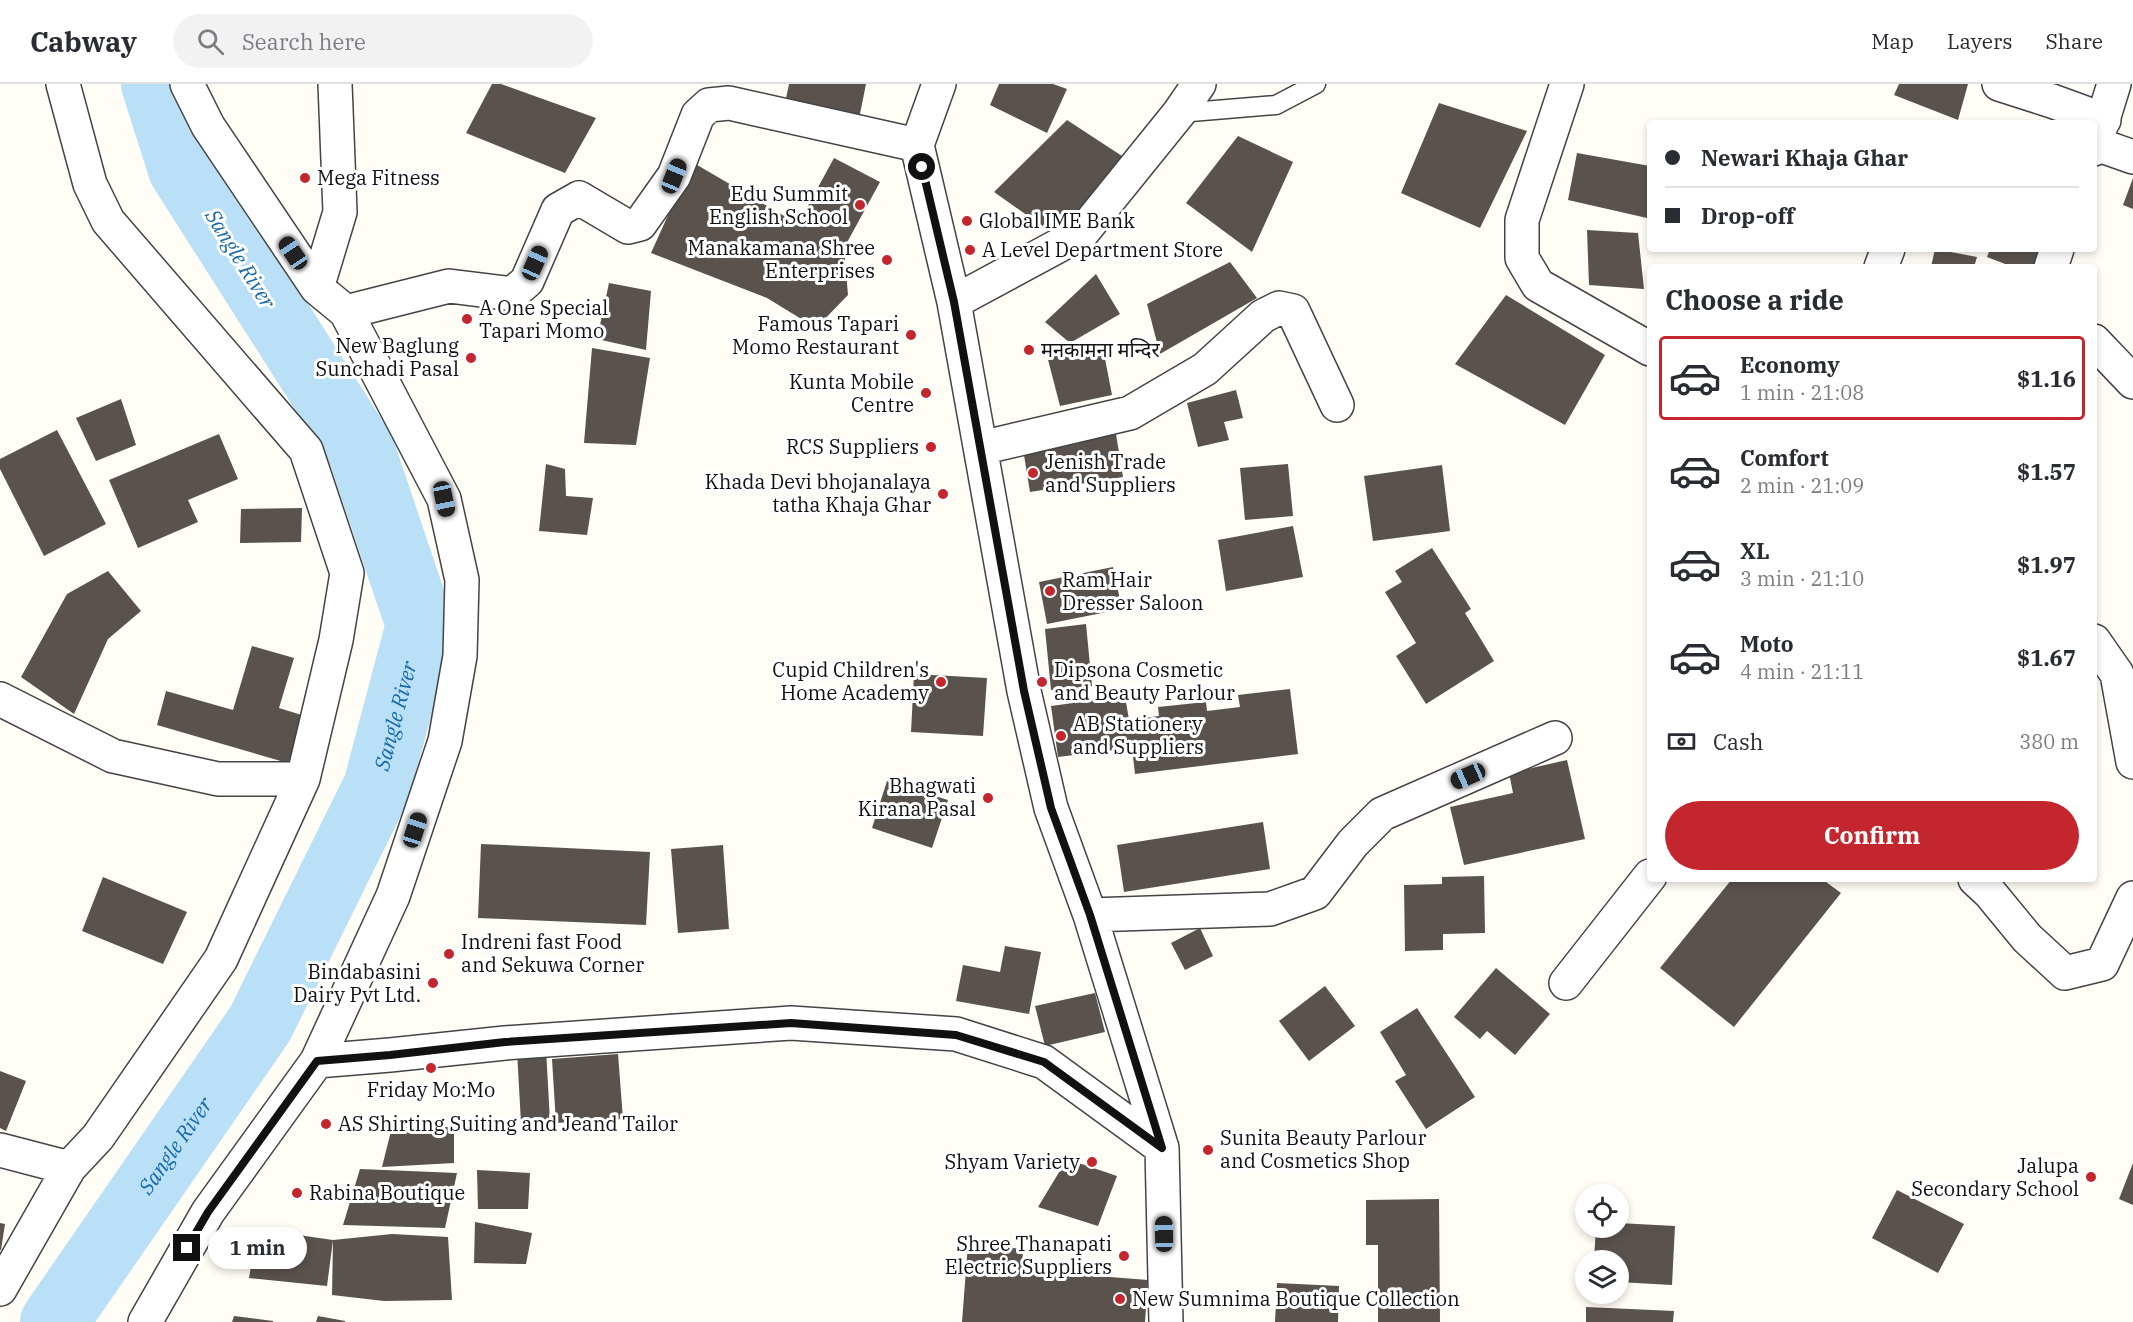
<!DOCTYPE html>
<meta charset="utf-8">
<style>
body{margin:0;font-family:"IBM Plex Serif","Noto Sans Devanagari",serif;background:#f2f2f3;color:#2b2b33;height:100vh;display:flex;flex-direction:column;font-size:22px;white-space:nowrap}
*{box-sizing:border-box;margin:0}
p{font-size:20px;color:#7c7c81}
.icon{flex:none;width:33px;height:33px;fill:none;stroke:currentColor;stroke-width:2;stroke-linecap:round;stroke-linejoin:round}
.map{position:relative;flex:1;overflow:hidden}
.panel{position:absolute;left:1647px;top:180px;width:450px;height:618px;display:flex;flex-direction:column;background:#fff;border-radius:6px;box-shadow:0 3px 9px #0003}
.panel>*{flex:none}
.top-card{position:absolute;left:1647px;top:36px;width:450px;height:132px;border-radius:6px;box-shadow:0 3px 9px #0003;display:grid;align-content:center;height:132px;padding:0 18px;background:#fff}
.controls{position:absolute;left:1575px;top:1100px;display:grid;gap:12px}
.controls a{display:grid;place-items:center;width:54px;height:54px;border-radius:50%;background:#fff;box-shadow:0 3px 9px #0003;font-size:30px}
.end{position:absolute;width:27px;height:27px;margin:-14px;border:8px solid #111;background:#fff;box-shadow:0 0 0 3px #fff}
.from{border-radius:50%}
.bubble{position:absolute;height:42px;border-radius:21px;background:#fff;box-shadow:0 3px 9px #0003;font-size:20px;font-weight:700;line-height:42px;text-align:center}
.car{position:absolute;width:18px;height:36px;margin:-18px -9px;border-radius:8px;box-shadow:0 0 4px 2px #0007;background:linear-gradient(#222 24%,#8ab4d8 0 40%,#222 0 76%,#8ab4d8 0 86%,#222 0)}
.top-card b{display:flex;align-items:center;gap:21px;height:57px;font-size:22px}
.top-card b+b{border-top:2px solid #e1e1e2}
.top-card i{width:15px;height:15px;background:#2b2b33}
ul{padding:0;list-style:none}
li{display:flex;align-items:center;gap:18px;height:84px;margin:0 12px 9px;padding:0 6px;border:3px solid transparent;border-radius:6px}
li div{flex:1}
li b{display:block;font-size:22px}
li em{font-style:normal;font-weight:700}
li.selected{border-color:#c4262e}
li>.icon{width:54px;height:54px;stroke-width:1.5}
h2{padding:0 18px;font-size:27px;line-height:72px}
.pay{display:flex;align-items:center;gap:15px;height:66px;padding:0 18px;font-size:22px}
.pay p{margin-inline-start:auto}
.cta{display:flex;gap:12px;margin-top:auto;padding:12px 18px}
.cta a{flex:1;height:69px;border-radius:36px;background:#c4262e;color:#fff;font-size:24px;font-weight:700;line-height:69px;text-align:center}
header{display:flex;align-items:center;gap:36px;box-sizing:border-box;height:84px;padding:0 30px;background:#fff;border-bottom:2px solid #e1e1e2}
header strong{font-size:28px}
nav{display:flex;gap:33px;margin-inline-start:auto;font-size:21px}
.search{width:420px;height:54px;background:#f2f2f3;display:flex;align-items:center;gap:15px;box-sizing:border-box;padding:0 21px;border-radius:33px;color:#7c7c81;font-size:22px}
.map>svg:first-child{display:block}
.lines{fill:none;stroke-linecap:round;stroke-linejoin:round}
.river{stroke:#b9e0f7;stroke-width:68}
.building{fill:#5a524d}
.service-casing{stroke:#444;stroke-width:21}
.minor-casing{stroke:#444;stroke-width:36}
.service{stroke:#fff;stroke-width:18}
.minor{stroke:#fff;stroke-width:33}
.route{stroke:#111;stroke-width:8}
.poi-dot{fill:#c4262e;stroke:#fff;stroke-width:2}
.labels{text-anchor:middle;stroke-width:6;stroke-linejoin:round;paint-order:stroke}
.poi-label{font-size:20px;fill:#111;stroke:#fff;text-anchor:start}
.water-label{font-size:21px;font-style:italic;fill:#1768a6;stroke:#fff}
</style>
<header>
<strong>Cabway</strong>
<div class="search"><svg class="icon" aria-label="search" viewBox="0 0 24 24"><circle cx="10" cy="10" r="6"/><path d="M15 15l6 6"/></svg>Search here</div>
<nav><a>Map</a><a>Layers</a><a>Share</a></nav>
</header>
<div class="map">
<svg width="2133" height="1238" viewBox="0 0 2133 1238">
<rect width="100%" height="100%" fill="#fffdf5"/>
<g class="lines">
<path class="river" id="s1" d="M54,1238L260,940L377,703L420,541L361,366L182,85L155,0"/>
</g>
<path class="building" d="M492,0H501L596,34L565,89L466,49Z
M789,0H866L858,40L784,24Z
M999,0H1053L1067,5L1047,49L990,21Z
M1899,0H1968L1958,36L1894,11Z
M1439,19L1527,47L1480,144L1401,109Z
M1067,36L1122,72L1058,153L994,108Z
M1238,52L1293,78L1252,168L1186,119Z
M1577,69L1650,82L1647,134L1568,116Z
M834,74L880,98L844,164L848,211L816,244L767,214L651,169L692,78L798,140Z
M2133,94V125L2123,121Z
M1587,146L1638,149L1644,205L1589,201Z
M1935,165L1977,173L1974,183H1931Z
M1990,165H2040L2035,183H2013L1987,173Z
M1230,178L1257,214L1160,270L1147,220Z
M1096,190L1120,230L1070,259L1045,238Z
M609,199L651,207L646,266L597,255Z
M1506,211L1605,271L1565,341L1455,280Z
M1102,259L1112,311L1060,322L1045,264Z
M592,264L650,274L636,361L584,359Z
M1236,306L1243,334L1224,338L1229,356L1198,363L1187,319Z
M121,315L136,361L96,377L76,334Z
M1115,344L1123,393L1030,408L1022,359Z
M57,346L106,440L44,472L0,385V375Z
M219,350L238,395L188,416L198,438L138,464L109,396Z
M546,380L565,385L566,412L593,414L587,451L539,447Z
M1288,380L1293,432L1245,436L1240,384Z
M1442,381L1450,447L1373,457L1364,392Z
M302,424L301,458L240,459L241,425Z
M1293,442L1303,493L1226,507L1218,456Z
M1432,464L1471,525L1465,529L1494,577L1426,620L1396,572L1416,559L1385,508L1402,498L1395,487Z
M1113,483L1122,525L1047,540L1039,498Z
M108,487L141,527L108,555L74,630L21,593L67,510Z
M1086,540L1092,602L1051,606L1045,545Z
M252,562L294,574L279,624L305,632L291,680L157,641L166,607L233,626Z
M914,590L987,594L983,652L911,648Z
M1290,605L1298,670L1135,690L1132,664L1058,673L1051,622L1125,612L1129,636L1159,632L1158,623L1206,618L1207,627L1240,623L1238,611Z
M1567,676L1585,755L1464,781L1450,723L1513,709L1509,689Z
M887,697L948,716L932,764L872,744Z
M1263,738L1270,785L1124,808L1117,761Z
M481,760L650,768L646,841L478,834Z
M723,761L729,845L678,849L671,765Z
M1484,792L1485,849L1443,850V866L1405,867L1404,801L1442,800V793Z
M103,793L187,828L163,880L82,847Z
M1732,795H1822L1841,809L1734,943L1660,884Z
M1200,844L1213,872L1185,886L1171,859Z
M1005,862L1041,868L1029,930L956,917L963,881L1000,888Z
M1496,884L1550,930L1515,971L1487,947L1480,955L1454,933Z
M1325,902L1355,942L1309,977L1279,937Z
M1095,909L1105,948L1045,962L1035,922Z
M1417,924L1475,1013L1426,1045L1395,997L1406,991L1380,948Z
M546,965L550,1037L521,1039L517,967Z
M618,970L623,1035L556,1039L552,975Z
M0,987L26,997L6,1047L0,1044Z
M392,1043H454V1079L382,1083Z
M1067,1075L1117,1092L1098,1142L1038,1123Z
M2133,1079V1121L2119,1115Z
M360,1085L457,1089L445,1144L343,1141Z
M477,1086L530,1089L528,1125H478Z
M1897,1106L1964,1140L1938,1189L1872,1154Z
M1439,1115L1440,1238H1378V1161H1366V1116Z
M475,1138L532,1149L526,1180L474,1179Z
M0,1139L5,1140L1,1166H0Z
M1618,1139L1675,1142L1672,1201L1618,1198V1176H1594L1596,1143H1618Z
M257,1145L333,1156L392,1150L448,1153L452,1216L384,1217L332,1211L333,1156L327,1202L249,1194Z
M968,1160L1023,1165L1022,1186L1148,1196L1145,1238H962Z
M1277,1199L1339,1202L1338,1238H1275Z
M1586,1223L1674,1227L1673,1238H1586Z
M234,1232L273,1237V1238H232Z
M318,1232L345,1237V1238H316Z"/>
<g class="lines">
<defs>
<path id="service" d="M1179,29L1276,21L1316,0"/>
<path id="minor" d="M63,0L90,100L108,137L306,366L347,489L336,556L303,695
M939,0L917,61L954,218L1024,607L1051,724L1090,831L1162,1064L1166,1238
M1567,0L1522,136V174L1538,201L1650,265
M1999,0L2052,17L2104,36
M2096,60L2133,73
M2094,65L2114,0
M1881,183L1888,165
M2051,183L2057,165
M317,204L340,128L335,0
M954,218L1082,149L1179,29L1199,0
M346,228L449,202L512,210L527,197L558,126L579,114L628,143L640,140L674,92L698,31L709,21L729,19L917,61
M2094,257L2133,298
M981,364L1130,329L1205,285L1263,232L1279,224L1293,227L1337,321
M2094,557L2117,590L2133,678
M0,615L113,672L218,695H303L221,875L98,1053L69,1084L0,1205
M1975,795L1990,809L2027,854L2065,889L2102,880L2133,814
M1090,831L1270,825L1315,809L1353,759L1382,730L1555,654
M1566,899L1650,792
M317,977L390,971L505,959L791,939L956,950L1044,978L1162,1064
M0,1066L69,1084
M145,1238L208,1128L317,977L393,812L445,657L460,572L462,496L444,415L346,228L317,204L208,42L187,0"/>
</defs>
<use href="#service" class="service-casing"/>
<use href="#minor" class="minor-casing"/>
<use href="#service" class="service"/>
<use href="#minor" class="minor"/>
</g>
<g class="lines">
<path class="route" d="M187,1164L208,1128L317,977L390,971L505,958L791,939L956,951L1044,978L1162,1064L1090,831L1051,724L1024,607L954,218L922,83"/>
</g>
<g class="poi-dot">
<circle cx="305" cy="94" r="6"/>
<circle cx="860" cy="121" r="6"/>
<circle cx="967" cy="137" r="6"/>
<circle cx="970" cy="166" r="6"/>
<circle cx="887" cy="176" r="6"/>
<circle cx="467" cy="235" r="6"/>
<circle cx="911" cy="251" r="6"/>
<circle cx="1029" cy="266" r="6"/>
<circle cx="471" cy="274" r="6"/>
<circle cx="926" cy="309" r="6"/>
<circle cx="931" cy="363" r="6"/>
<circle cx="1033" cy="389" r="6"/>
<circle cx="943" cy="410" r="6"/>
<circle cx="1050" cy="507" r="6"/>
<circle cx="941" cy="598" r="6"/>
<circle cx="1042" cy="598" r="6"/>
<circle cx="1061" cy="652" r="6"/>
<circle cx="988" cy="714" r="6"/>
<circle cx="449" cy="870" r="6"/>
<circle cx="433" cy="899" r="6"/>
<circle cx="431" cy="984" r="6"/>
<circle cx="326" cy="1040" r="6"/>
<circle cx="1208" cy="1066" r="6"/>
<circle cx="1092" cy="1078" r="6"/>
<circle cx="2091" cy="1093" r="6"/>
<circle cx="297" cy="1109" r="6"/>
<circle cx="1124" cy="1172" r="6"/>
<circle cx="1120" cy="1215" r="6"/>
</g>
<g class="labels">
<g class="poi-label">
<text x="317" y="101">Mega Fitness</text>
<text x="848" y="117" text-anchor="end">Edu Summit<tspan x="848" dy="23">English School</tspan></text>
<text x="979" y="144">Global IME Bank</text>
<text x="875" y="171" text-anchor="end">Manakamana Shree<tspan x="875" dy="23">Enterprises</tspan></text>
<text x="982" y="173">A Level Department Store</text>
<text x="479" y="231">A One Special<tspan x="479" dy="23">Tapari Momo</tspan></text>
<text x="899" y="247" text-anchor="end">Famous Tapari<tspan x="899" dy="23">Momo Restaurant</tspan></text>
<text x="459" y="269" text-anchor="end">New Baglung<tspan x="459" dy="23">Sunchadi Pasal</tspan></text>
<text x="1041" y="273">मनकामना मन्दिर</text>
<text x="914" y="305" text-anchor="end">Kunta Mobile<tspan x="914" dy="23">Centre</tspan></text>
<text x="919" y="370" text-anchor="end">RCS Suppliers</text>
<text x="1045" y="385">Jenish Trade<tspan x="1045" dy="23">and Suppliers</tspan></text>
<text x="931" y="405" text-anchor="end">Khada Devi bhojanalaya<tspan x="931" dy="23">tatha Khaja Ghar</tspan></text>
<text x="1062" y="503">Ram Hair<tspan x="1062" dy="23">Dresser Saloon</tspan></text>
<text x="929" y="593" text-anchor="end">Cupid Children's<tspan x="929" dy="23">Home Academy</tspan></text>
<text x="1054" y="593">Dipsona Cosmetic<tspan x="1054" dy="23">and Beauty Parlour</tspan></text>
<text x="1073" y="647">AB Stationery<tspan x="1073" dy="23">and Suppliers</tspan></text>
<text x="976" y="709" text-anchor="end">Bhagwati<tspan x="976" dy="23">Kirana Pasal</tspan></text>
<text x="461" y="865">Indreni fast Food<tspan x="461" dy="23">and Sekuwa Corner</tspan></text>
<text x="421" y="895" text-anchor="end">Bindabasini<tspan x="421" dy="23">Dairy Pvt Ltd.</tspan></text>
<text x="431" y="1013" text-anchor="middle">Friday Mo:Mo</text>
<text x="338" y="1047">AS Shirting Suiting and Jeand Tailor</text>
<text x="1220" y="1061">Sunita Beauty Parlour<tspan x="1220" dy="23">and Cosmetics Shop</tspan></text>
<text x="1080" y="1085" text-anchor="end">Shyam Variety</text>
<text x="2079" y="1089" text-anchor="end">Jalupa<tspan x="2079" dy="23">Secondary School</tspan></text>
<text x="309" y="1116">Rabina Boutique</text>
<text x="1112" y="1167" text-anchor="end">Shree Thanapati<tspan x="1112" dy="23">Electric Suppliers</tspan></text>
<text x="1132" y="1222">New Sumnima Boutique Collection</text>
</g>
<g class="water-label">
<text transform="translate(240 175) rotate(58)" y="7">Sangle River</text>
<text dy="7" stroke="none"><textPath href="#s1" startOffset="700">Sangle River</textPath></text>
<text dy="7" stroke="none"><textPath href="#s1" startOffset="214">Sangle River</textPath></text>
</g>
</g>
</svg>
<div class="controls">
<a><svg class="icon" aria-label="locate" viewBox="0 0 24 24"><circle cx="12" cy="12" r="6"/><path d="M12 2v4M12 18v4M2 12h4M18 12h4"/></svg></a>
<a><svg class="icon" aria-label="layers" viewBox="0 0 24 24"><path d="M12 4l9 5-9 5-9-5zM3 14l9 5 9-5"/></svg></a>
</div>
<i class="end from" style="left:922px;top:83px"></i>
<i class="end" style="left:187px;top:1164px"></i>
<div class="bubble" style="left:208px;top:1143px;width:99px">1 min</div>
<i class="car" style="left:674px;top:92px;rotate:22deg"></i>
<i class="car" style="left:293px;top:169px;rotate:326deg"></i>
<i class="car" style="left:535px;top:179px;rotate:24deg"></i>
<i class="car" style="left:444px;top:415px;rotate:168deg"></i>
<i class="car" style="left:1468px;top:692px;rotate:246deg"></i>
<i class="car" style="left:415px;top:746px;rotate:18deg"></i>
<i class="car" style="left:1164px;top:1150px;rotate:359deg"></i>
<div class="top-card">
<b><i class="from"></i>Newari Khaja Ghar</b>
<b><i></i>Drop-off</b>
</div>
<section class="panel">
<h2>Choose a ride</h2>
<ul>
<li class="selected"><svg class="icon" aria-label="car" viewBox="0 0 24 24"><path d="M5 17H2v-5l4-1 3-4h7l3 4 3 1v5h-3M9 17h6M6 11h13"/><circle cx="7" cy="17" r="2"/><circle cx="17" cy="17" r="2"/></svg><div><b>Economy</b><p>1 min · 21:08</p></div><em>$1.16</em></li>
<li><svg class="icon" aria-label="car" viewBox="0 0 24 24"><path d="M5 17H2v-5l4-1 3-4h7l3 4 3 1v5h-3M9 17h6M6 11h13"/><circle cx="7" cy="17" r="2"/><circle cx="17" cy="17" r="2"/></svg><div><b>Comfort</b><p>2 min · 21:09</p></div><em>$1.57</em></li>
<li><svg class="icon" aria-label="car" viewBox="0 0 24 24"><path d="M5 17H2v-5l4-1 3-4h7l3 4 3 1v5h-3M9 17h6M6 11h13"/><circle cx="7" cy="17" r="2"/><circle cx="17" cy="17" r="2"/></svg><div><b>XL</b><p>3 min · 21:10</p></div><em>$1.97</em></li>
<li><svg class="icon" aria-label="car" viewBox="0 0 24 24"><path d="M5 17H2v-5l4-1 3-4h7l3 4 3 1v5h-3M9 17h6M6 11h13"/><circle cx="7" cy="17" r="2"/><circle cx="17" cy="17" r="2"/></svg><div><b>Moto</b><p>4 min · 21:11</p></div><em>$1.67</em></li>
</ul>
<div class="pay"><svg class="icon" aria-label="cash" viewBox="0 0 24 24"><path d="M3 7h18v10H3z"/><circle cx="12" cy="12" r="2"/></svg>Cash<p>380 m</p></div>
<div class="cta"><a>Confirm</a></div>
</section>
</div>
